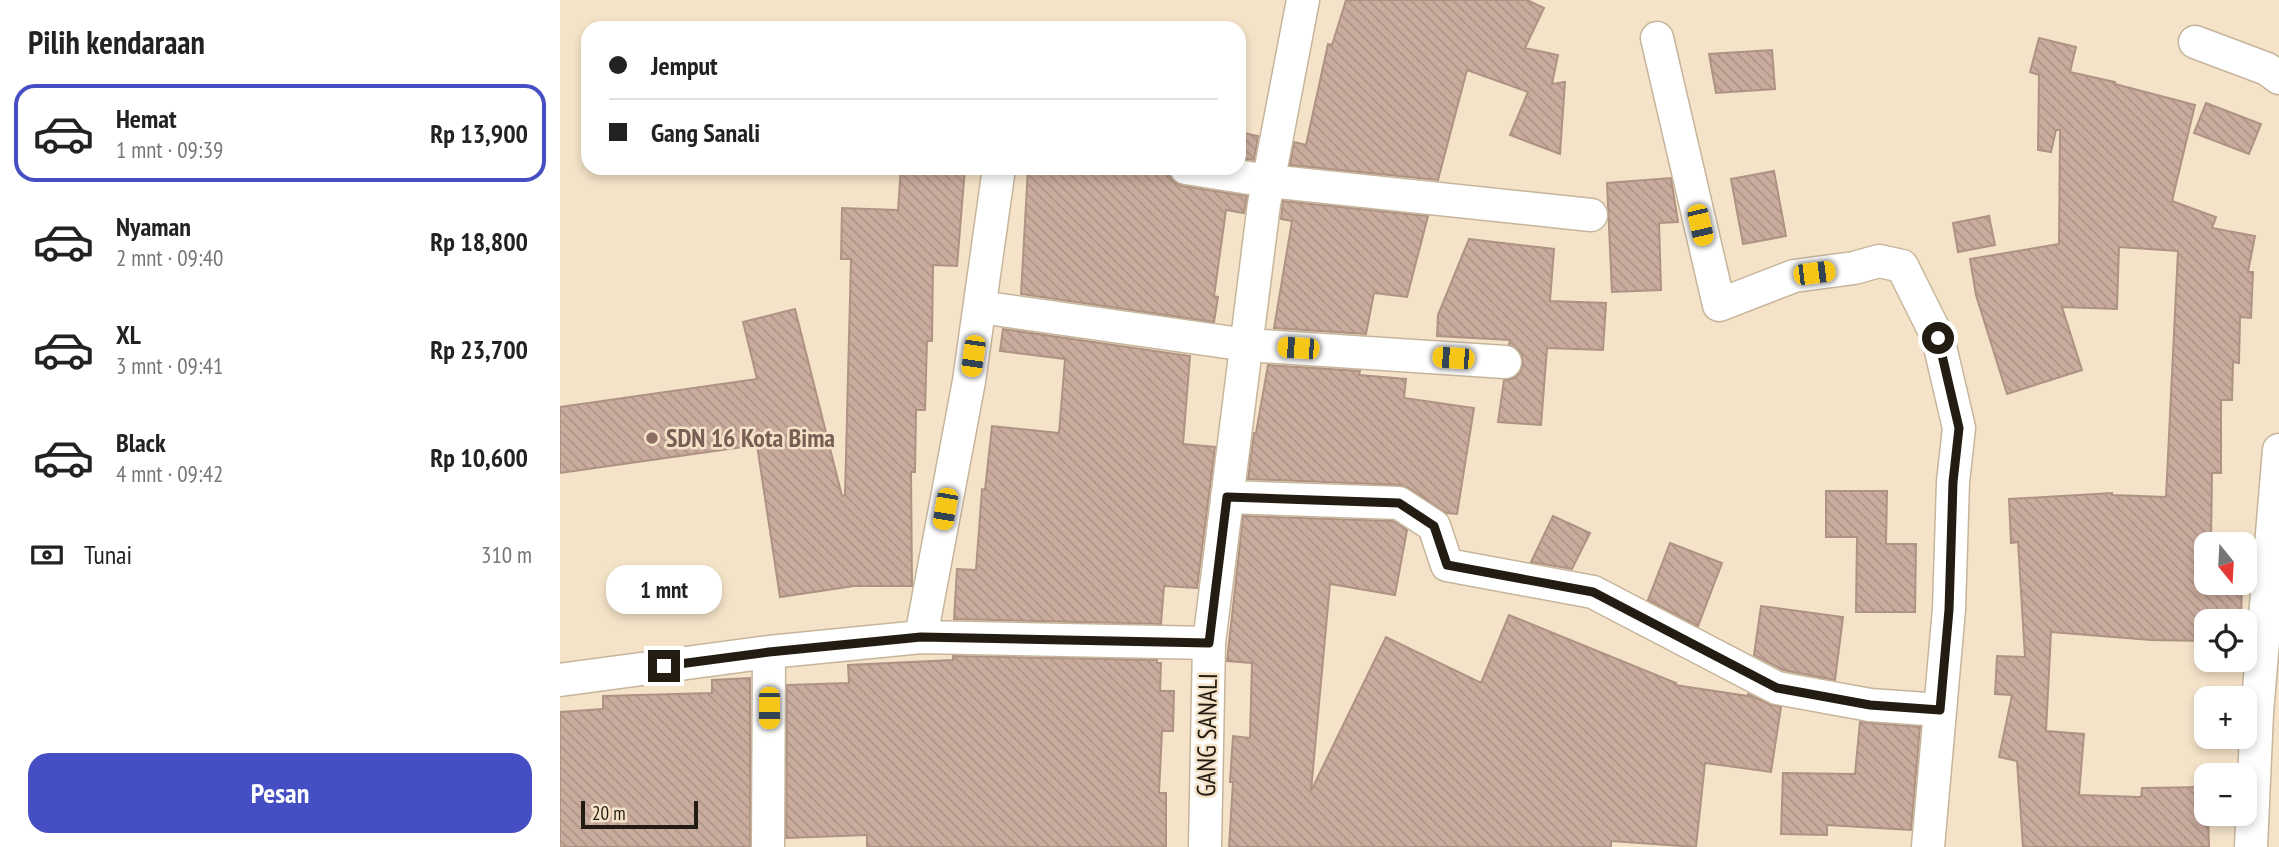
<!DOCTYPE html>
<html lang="id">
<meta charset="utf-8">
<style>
body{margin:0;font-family:"PT Sans Narrow",sans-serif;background:#f2f2f2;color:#222;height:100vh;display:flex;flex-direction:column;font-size:26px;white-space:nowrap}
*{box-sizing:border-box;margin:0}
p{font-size:23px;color:#767676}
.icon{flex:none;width:38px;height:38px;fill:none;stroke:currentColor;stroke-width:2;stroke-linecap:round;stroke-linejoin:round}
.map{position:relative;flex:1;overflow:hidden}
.side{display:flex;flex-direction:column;background:#fff;width:560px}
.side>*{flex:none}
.hud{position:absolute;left:21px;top:21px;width:665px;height:154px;border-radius:21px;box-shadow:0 4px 10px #0003;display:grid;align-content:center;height:154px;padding:0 28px;background:#fff}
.needle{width:46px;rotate:162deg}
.tools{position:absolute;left:1634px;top:532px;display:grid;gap:14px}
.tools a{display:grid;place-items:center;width:63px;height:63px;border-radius:14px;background:#fff;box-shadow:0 4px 10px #0003;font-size:35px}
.scale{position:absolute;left:21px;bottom:18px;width:117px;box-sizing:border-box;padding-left:7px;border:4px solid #221c12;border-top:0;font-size:19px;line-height:24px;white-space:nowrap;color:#221c12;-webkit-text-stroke:5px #f4e3c8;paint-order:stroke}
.end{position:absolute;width:32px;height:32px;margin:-16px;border:9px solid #221c12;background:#fff;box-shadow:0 0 0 4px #fff}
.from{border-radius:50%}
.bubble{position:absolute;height:49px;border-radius:21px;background:#fff;box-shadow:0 4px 10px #0003;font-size:23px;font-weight:800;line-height:49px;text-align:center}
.car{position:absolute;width:21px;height:42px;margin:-21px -10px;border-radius:9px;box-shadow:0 0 5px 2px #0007;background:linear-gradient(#f5c518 24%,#345 0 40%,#f5c518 0 76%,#345 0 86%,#f5c518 0)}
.hud b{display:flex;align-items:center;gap:24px;height:66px;font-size:26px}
.hud b+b{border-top:2px solid #e0e0e0}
.hud i{width:18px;height:18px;background:#222}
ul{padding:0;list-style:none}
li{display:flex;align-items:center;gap:21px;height:98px;margin:0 14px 10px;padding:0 14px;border:4px solid transparent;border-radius:21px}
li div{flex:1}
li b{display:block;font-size:26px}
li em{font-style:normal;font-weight:800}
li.on{border-color:#454ec2}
li>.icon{width:63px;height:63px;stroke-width:1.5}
h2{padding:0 28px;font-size:32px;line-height:84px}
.pay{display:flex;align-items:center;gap:18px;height:77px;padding:0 28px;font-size:26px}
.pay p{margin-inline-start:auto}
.primary-button{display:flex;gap:14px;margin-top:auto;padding:14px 28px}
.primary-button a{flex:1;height:80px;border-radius:21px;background:#454ec2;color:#fff;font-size:28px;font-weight:800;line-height:80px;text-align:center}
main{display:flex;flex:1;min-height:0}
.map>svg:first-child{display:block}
.building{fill:url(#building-back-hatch);stroke:#ae9283;stroke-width:2}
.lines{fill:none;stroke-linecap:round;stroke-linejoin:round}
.minor-casing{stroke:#c6b59b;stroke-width:35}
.minor{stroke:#fff;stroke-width:32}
.route{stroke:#221c12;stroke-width:9}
.education-dot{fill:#8d6e63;stroke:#f4e3c8;stroke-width:2.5}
.labels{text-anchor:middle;stroke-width:5;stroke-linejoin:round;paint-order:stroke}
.education-label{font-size:26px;font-weight:bold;fill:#785e54;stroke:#f4e3c8;text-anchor:start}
.street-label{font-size:26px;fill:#221c12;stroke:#f4e3c8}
</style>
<main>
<section class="side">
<h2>Pilih kendaraan</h2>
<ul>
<li class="on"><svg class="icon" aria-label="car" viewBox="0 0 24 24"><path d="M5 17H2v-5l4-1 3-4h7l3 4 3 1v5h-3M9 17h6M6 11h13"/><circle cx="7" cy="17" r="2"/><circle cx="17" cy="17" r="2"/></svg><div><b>Hemat</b><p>1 mnt · 09:39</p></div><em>Rp 13,900</em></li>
<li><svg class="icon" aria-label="car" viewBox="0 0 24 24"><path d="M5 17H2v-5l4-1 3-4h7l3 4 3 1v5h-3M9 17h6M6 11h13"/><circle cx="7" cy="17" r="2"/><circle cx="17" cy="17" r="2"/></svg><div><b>Nyaman</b><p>2 mnt · 09:40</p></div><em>Rp 18,800</em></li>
<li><svg class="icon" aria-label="car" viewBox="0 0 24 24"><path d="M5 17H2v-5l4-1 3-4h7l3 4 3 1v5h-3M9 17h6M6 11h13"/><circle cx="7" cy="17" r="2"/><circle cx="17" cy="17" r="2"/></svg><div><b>XL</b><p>3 mnt · 09:41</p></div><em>Rp 23,700</em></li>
<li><svg class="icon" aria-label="car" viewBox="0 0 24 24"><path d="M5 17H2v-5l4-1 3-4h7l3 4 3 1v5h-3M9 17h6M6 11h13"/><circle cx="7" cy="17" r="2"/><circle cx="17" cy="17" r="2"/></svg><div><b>Black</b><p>4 mnt · 09:42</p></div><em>Rp 10,600</em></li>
</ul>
<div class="pay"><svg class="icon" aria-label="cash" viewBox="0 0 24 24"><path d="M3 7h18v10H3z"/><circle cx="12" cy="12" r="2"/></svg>Tunai<p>310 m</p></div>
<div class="primary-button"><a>Pesan</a></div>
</section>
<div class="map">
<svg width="1719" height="847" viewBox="0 0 1719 847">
<defs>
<pattern id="building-back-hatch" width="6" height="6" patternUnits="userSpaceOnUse" patternTransform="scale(1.75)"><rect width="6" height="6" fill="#caac9e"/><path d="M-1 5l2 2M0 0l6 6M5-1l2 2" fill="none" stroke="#ad9387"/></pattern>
</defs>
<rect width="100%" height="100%" fill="#f4e3c8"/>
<path class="building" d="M786,0H967L984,8L965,48L998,55L992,84L1005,82L1000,154L950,135L968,92L907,70L878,180L730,165L734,142L746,145L768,44L772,45Z
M1479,38L1516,47L1510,72L1555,82V84L1635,105L1612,201L1656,217L1652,228L1695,236L1688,272H1693L1691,318L1680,317L1679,363L1673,362L1672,400H1661V473H1652L1651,544H1647V583H1682L1681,621H1647V641L1591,640L1491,632L1486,731L1524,734L1519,795L1581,797L1582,788L1647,787L1649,847H1463L1457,761L1439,757L1452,695L1435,694L1437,656L1465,657L1458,542L1451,543L1449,499L1552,493V495L1606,497L1618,251L1559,247L1557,309L1502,307L1522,370L1447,394L1416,295L1410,259L1499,244L1500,130H1496L1491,152L1478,150L1479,75L1470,72Z
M1212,50L1215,89L1156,93L1149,54Z
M1646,103L1701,124L1689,154L1634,133Z
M679,132L698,136L694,160L679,158Z
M341,168H405L397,266L373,265L372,341H367L365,410H356L355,472H351L352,586H294L220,597L197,445L0,473V407L197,379L183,322L235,309L282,496L285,495L291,259H281L282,208L338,210Z
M468,168L540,170L542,168H608L609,175L614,182L622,186L687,196L684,213L666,210L654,296L658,297L654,322L461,294Z
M1214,171L1226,236L1183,244L1171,179Z
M1111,178L1118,222L1099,223L1101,290L1052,292L1047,183Z
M723,201L868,216L847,297L814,293L806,334L714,328L732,221L721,219Z
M1429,216L1435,245L1398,252L1393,223Z
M909,239L994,249L990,301L1046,303L1043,350L987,348L981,425L938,422L944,380L954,378L960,373L963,364L961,353L949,345L950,340L877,336L878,315Z
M443,329L630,356L623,444L655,447L637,588L604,586L601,624L394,619L397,569L416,570L422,489L425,490L432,426L499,433L505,359L440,351Z
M708,365L800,371L799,375L846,379L844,398L914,408L897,514L886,513L849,488L840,485L688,479L694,433H696Z
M1266,491H1327L1326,544H1356L1355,612H1296L1297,537H1266Z
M683,516L833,521L847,530L835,595L770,584L751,791L826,637L921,683L949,615L1116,683L1115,685L1188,696V694L1209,704L1221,707L1211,772L1145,763L1136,847L1051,841V847H669L673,782H670L673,736L690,738L692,663L667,661Z
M993,516L1030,533L1012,569L971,562Z
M1110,543L1162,563L1138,626L1088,600Z
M1201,606L1283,617L1275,680L1223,670L1194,655Z
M393,656L597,660V663H601L600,691H614L613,731H602L599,793H606V847H307V835L226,838L227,685L289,683L288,665L393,660Z
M190,678V847H0V712L43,709V696L152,693V680Z
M1300,722L1360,727L1351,830L1267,825V835L1221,834L1223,773L1295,774Z"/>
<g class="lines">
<defs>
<path id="minor" d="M1097,38L1159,305L1234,276L1294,268L1319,261L1342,266L1378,338L1399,428L1393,482L1389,609L1368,847
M1635,42L1707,69L1719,78
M626,168L708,181L1031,215
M420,307L687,345L945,362
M667,497L839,503L874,526L887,565L1033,592L1217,688L1310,705L1380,710
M361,637L409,381L439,168
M649,643L704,204L743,0
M0,680L209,652L361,637L649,643L645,847
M208,847L209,652
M1691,847L1697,713L1719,450"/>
</defs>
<use href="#minor" class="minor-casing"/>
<use href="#minor" class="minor"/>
</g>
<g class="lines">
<path class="route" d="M104,666L209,652L361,637L649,643L667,497L839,503L874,526L887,565L1033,592L1217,688L1310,705L1380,710L1389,610L1393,482L1399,428L1378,338"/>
</g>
<circle class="education-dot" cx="92" cy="438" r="7"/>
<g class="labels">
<g class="education-label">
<text x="106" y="447">SDN 16 Kota Bima</text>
</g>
<g class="street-label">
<text transform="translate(647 735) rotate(-89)" y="9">GANG SANALI</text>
</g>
</g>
</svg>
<div class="tools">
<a><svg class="needle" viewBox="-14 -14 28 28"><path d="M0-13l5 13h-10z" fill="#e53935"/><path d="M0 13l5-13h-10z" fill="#767676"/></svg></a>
<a><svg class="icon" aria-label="locate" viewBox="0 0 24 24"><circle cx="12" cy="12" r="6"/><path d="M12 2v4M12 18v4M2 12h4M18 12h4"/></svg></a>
<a>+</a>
<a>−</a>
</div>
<div class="scale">20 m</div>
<i class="end from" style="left:1378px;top:338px"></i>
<i class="end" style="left:104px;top:666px"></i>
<div class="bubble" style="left:46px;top:565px;width:116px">1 mnt</div>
<i class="car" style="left:1140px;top:225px;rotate:167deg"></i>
<i class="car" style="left:1254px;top:273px;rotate:83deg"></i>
<i class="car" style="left:738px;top:348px;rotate:274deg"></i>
<i class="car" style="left:413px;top:356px;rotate:188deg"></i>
<i class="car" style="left:893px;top:358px;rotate:274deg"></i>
<i class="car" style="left:385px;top:509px;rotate:190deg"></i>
<i class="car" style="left:209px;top:708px;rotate:180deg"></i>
<div class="hud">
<b><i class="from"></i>Jemput</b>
<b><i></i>Gang Sanali</b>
</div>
</div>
</main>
